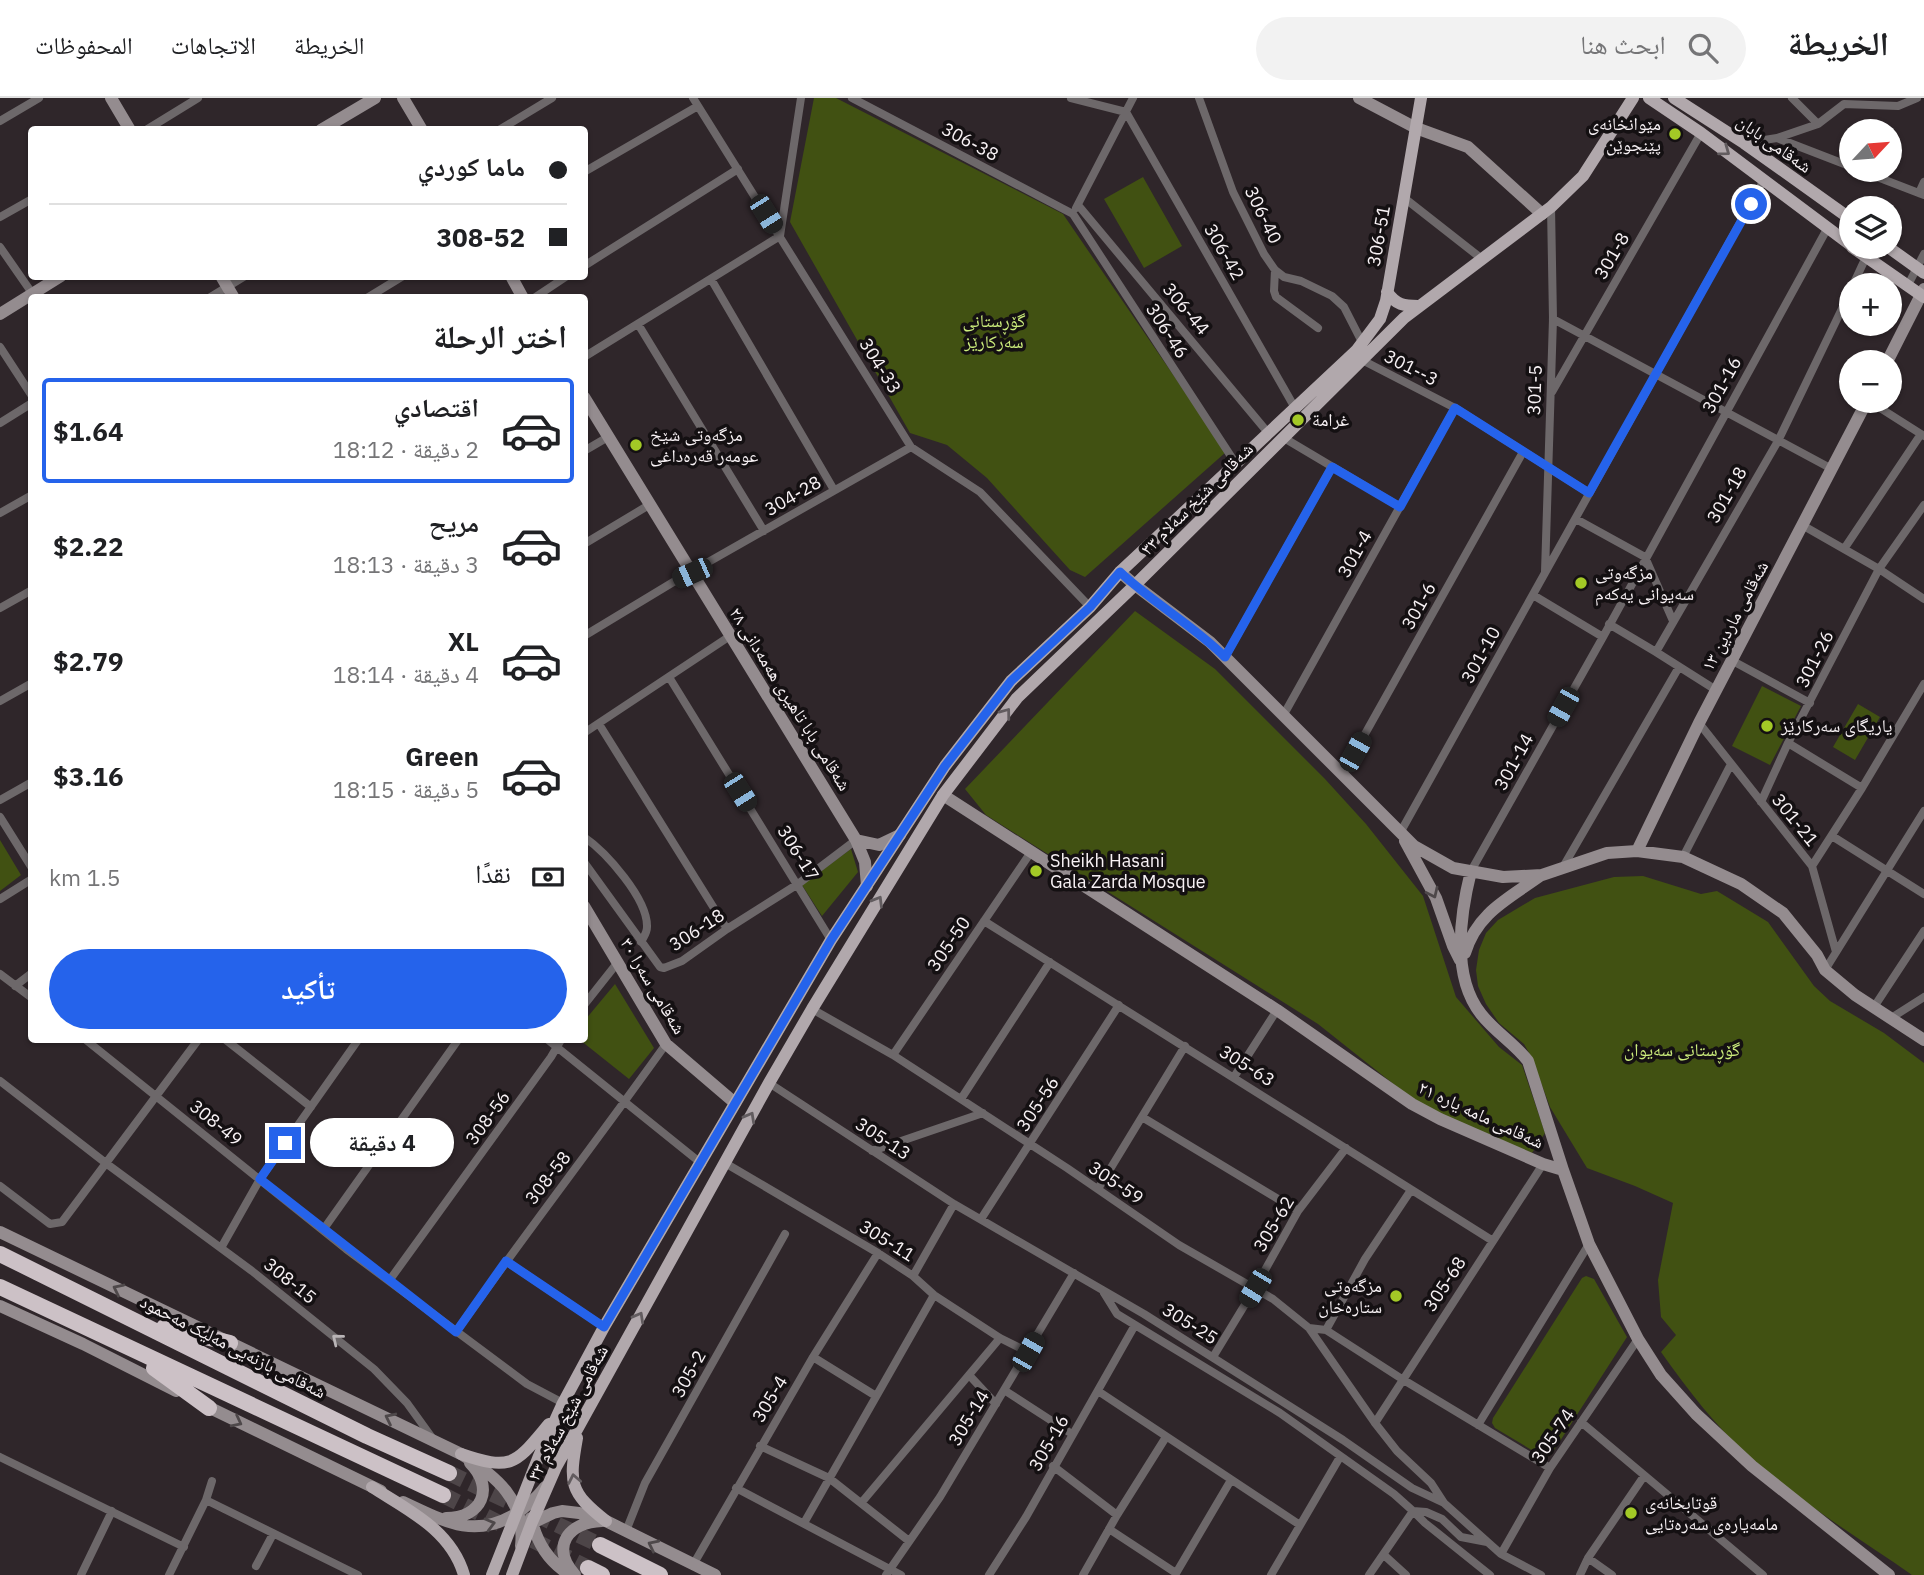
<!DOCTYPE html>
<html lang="ar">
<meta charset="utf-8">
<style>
body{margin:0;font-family:"IBM Plex Sans","Noto Naskh Arabic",sans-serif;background:#f2f2f2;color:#202124;direction:rtl;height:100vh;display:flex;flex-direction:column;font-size:26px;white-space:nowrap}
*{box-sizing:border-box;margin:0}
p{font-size:23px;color:#757577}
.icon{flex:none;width:38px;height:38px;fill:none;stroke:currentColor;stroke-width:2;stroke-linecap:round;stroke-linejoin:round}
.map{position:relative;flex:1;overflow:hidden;direction:ltr}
.panel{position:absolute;left:28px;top:196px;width:560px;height:749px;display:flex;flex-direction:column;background:#fff;border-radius:7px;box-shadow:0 2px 5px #0004;direction:rtl}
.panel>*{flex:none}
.top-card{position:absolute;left:28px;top:28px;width:560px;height:154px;border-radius:7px;box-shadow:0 2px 5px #0004;direction:rtl;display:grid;align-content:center;height:154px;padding:0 21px;background:#fff}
.needle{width:46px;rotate:64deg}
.buttons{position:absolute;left:1839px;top:21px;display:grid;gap:14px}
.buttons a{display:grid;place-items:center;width:63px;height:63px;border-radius:50%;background:#fff;box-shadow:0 2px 5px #0004;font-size:35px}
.end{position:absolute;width:32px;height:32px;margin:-16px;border:9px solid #2563eb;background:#fff;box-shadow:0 0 0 4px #fff}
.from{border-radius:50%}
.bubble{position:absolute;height:49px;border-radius:24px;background:#fff;box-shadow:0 2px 5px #0004;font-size:23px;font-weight:700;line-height:49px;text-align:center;direction:rtl}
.car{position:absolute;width:21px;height:42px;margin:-21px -10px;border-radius:9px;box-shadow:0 0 5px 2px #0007;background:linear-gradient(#222 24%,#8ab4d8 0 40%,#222 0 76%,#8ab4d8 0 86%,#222 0)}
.top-card b{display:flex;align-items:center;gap:24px;height:66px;font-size:26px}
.top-card b+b{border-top:2px solid #e0e0e0}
.top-card i{width:18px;height:18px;background:#202124}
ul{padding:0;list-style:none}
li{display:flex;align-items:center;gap:21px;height:105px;margin:0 14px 10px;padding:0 7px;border:4px solid transparent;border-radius:7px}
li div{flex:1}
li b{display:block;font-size:26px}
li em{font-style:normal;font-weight:700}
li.active{border-color:#2563eb}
li>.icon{width:63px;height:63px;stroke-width:1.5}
h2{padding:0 21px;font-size:32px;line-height:84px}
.pay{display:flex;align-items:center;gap:18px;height:77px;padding:0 21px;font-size:26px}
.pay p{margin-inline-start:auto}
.primary-button{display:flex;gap:14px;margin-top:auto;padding:14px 21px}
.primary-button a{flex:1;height:80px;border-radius:42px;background:#2563eb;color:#fff;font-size:28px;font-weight:700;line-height:80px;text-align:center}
header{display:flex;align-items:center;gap:42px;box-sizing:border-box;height:98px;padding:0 35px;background:#fff;border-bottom:2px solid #e0e0e0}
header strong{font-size:33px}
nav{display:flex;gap:38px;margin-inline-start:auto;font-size:24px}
.search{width:490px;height:63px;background:#f2f2f2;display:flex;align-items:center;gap:18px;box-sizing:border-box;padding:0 24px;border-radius:38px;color:#757577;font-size:26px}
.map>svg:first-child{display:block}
.green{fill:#415112}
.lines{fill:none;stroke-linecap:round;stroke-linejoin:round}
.highway-tunnel{stroke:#4d4548;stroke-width:16;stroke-dasharray:16 8;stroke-linecap:butt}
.street{stroke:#6d686a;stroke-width:8}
.secondary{stroke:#948c8f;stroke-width:12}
.primary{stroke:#b1a8ac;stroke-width:12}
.highway{stroke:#ccc1c6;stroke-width:16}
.oneway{stroke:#625c5f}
.oneway2{stroke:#4e484a}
.oneway3{stroke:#b9b4b6}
.route{stroke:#2563eb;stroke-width:9}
.poi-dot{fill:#a3c926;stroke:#141012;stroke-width:2.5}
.labels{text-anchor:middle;stroke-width:7;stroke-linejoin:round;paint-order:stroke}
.poi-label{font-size:18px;fill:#f8f2f5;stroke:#141012;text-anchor:start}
.street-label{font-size:18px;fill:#f8f2f5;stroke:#141012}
.park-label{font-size:18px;fill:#cced7c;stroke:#141012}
</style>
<header>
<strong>الخريطة</strong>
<div class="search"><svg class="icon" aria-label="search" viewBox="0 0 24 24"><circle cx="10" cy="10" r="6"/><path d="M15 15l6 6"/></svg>ابحث هنا</div>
<nav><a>الخريطة</a><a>الاتجاهات</a><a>المحفوظات</a></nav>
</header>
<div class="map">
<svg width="1924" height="1477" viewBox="0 0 1924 1477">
<rect width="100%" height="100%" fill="#2f262a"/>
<path class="green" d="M814,0H836L1063,116L1226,354L1085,479L1070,472L987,380L947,347L910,335L790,124Z
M1143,79L1182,148L1144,170L1104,101Z
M1135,513L1215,571L1325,681L1366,726L1423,798L1456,899L1499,949L1522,967L1545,1035L1532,1055L1425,1011L1318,926L986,717L965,691Z
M1762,588L1801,608L1770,667L1732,648Z
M1858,606L1880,619L1855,662L1833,649Z
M0,742L21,777L0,793Z
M851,751L858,774L822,818L802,787Z
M1643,778L1701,796L1717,793L1768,824L1814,888L1830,903L1884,935L1924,965V1477H1912C1858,1439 1800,1405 1751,1360C1716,1329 1688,1292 1661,1254L1676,1237L1661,1219L1658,1182L1673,1105L1635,1088L1587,1070L1550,1009L1532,960L1524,946L1499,925L1486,906L1478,888L1476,872L1479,852L1486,835L1498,822L1535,800L1614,779Z
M615,886L654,950L629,981L580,942H584L585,922Z
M1586,1178L1594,1181L1627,1239L1551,1357L1545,1360L1495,1330L1492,1325L1493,1320L1582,1180Z"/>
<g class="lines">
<path class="highway-tunnel" d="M449,1375L600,1447
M443,1397L507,1429
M533,1442L588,1470"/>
<path class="street" d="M693,0L911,349L980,394L1090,509
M852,0L1073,116L1236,366
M1071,0L1126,14L1295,310
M1199,0L1233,94L1264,156L1275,172L1284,179L1301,183L1332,198L1344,209L1363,246
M1792,0L1818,26
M0,23L39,0
M146,32L198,0
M499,32L552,0
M1777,40L1818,26L1844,6L1898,8L1917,0
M1745,45L1777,40L1852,69
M1859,72L1924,97
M584,74L698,8
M1919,95L1924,84
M1403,99L1482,161
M1078,107L1269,336
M1076,110L1133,0
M0,119L32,101
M0,149L32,195
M584,168L738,71
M1275,172L1274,193L1276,199L1318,230
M711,181L834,392
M1853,187L1866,159
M1908,187L1924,156
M209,200L245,178
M367,200L403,178
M534,200L567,178
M1553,221L1832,371
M638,226L764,433
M0,249L32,298
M584,259L780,138L801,0
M1360,261L1455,310L1589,395
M1552,294L1701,35
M1869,303L1924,338
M0,325L32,305
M1284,340L1400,409
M584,353L608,339
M0,415L32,397
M1576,421L1645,459L1673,523
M1802,427L1879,471L1924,501
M584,446L649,407
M1844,451L1921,336
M1545,474L1553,221L1551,109
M1533,497L1603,539
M0,510L32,492
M1609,526L1656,554
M584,538L675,483L911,349
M1225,559L1332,369
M1731,562L1810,605
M669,579L831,842
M1716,592L1656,554L1778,343L1852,190
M0,603L32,585
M1283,618L1455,310
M1699,625L1812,768L1836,854
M599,626L727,831
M584,635L730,538
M1788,645L1862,690
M1342,677L1523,354
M0,702L32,684
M1761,704L1788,645L1879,471L1924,407
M0,719L32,770
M1400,735L1764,82
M1832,738L1924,796
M584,739C606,754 648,801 647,829C647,835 644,838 641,844
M1683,759L1731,666
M584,764L660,869L664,870L682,863L727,831L798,786L856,742
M1812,768L1862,690L1924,586
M1563,769L1679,569
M1471,773L1603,539L1827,131
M0,801L32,781
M984,823L1493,1143
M1825,872L1924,713
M0,876L32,900
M15,888L32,875
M584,907L618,864
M1874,909L1924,833
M812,911L893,957L1067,1070L1179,1147L1273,1201L1309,1230L1326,1232L1402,1281L1550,1370
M1891,920L1924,899
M86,942L346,1151L527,1286L563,1305
M226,942L311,1009
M548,942L702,1066
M893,957L1031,754
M1234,979L1277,912
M0,983L107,1066L252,1173L374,1271L407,1305L433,1341
M769,985L954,1106L1144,1216L1343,1342L1412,1390L1444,1405
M961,1001L1050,864
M1142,1019L1298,1113
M872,1053L983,1015
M725,1065L878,1155L913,1178L934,1197L1000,1240L1028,1254
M0,1088L50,1126L62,1124L198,942
M1098,1091L1185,948
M981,1121L1119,907
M323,1132L458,942
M221,1150L260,1081L358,942
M506,1163L604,1229
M913,1178L954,1106
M389,1183L551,959L561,942
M1104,1195L1117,1216L1280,1315L1394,1396L1413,1413L1426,1414L1442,1421L1461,1439L1487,1444
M1309,1230L1375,1325L1397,1353L1431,1385L1444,1405L1501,1456L1541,1477
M1326,1232L1365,1161L1411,1092
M456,1234C524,1137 597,1043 666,946
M813,1259L876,1298
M1213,1259L1255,1190L1298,1113L1346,1050
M969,1277L996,1306
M1004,1292L1072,1336
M1098,1293L1300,1427
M1581,1324L1763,1477
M1375,1325L1543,1066
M1478,1327L1589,1146
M760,1348L829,1380L909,1443
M0,1359L184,1449
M1053,1368L1117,1417
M736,1390L901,1477
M206,1402L358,1477
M862,1404L1000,1240
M804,1425L934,1197
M1109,1431L1176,1475
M626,1433L645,1385L785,1136
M1501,1456L1550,1370L1638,1241
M1384,1457L1406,1477
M1588,1460L1612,1477
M693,1467L813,1259L878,1155
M256,1468L273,1436
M81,1477L112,1413
M169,1477L206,1402L212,1383
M886,1477L940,1399L1074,1175
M989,1477L1026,1419L1135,1227
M1083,1477L1117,1417L1166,1339
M1175,1477L1231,1382
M1271,1477L1340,1359
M1369,1477L1413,1413L1425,1425L1490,1477
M1580,1477L1588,1460L1644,1378"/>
<path class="secondary" d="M111,0L130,32
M403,0L422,32
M1359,0L1416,30L1468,49L1542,116
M321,32L375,0
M221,178L234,200
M511,178L523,200
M0,216L61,178
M1887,264L1924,191
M584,299L856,742L865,764L867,788
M1120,474L1135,487L1210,544L1414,748L1453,770L1503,779L1542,777L1607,755L1637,753L1683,759L1741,786L1783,815L1817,857L1825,872L1855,897L1924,942
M943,697L1277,912L1412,1006L1440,1021L1543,1066L1563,1072L1589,1146L1638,1241L1661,1277L1696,1316L1752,1368L1889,1477
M856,742L879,747L900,737
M1405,743L1436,800L1453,848L1460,862
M1637,753L1699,625L1867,303
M1471,773C1460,817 1451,878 1481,916C1495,934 1514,945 1528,963L1563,1072
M584,808L666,946L735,1005
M1465,855C1477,815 1508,801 1540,778
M0,1134L461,1356C496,1378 526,1402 521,1448
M0,1208L83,1246L176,1293
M202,1306L381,1393
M403,1404C441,1421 471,1441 512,1418C525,1410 536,1401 545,1389
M446,1420C482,1420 495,1390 470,1365
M531,1420C537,1445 548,1463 570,1477
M526,1428L553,1415L562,1413L579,1415L606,1423L715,1477
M575,1477C550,1449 568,1424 602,1423"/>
<path class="primary" d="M1649,0L1701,35L1852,148
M1674,0L1744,45L1852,122
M1852,149L1924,199
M1888,149L1924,175
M1387,194C1396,207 1404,208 1418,208
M577,1340C569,1385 569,1394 606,1423
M461,1356C513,1374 516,1365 549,1326
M372,1389C408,1412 451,1432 464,1477
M492,1477L539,1358L563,1305L604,1229L831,842L945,668L1011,583L1090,509L1120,474L1356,253L1380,221L1386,203L1421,0
M512,1477L532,1424L556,1369L580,1326L769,985L812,911L943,697L1017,600L1135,487L1404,220L1551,109L1583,78L1633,0"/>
<path class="highway" d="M0,1156L367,1338L449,1375
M0,1189L443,1397
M164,1229L230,1245
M154,1270L209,1310
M600,1447L660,1477
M588,1470L602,1477"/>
</g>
<defs><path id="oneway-chevron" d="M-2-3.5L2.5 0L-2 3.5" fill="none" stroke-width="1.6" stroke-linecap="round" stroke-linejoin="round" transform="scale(1.75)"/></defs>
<g class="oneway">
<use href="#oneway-chevron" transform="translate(1725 53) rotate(36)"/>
<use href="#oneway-chevron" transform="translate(1006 615) rotate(-53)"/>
<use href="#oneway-chevron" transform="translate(878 803) rotate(-59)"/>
<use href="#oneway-chevron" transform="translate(750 1019) rotate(-61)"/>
<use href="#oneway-chevron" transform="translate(639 1219) rotate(-61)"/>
<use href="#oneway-chevron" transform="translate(574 1381) rotate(-101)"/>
</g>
<g class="oneway2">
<use href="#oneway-chevron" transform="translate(1433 795) rotate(65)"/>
<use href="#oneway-chevron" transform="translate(118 1191) rotate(-154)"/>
<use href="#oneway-chevron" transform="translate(390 1320) rotate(-154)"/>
<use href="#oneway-chevron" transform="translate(237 1324) rotate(27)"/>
<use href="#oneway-chevron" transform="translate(490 1426) rotate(-15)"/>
<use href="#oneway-chevron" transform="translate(653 1447) rotate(-154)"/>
</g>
<use class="oneway3" href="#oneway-chevron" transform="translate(337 1241) rotate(-141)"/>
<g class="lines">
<path class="route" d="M285,1045L260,1081L456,1234L506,1163L604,1229L831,842L945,668L1011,583L1090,509L1120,474C1153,505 1193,527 1225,559L1332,369L1400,409L1455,310L1589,395L1751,106"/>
</g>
<g class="poi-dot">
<circle cx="1675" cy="36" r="7"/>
<circle cx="1298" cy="322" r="7"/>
<circle cx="636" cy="347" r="7"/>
<circle cx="1581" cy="485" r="7"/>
<circle cx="1767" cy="628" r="7"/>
<circle cx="1036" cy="773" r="7"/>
<circle cx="1396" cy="1198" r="7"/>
<circle cx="1631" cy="1415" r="7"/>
</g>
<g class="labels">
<g class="poi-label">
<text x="1661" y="32" text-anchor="end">مێوانخانەی<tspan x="1661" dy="21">پێنجوێن</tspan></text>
<text x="1312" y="328">غرامة</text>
<text x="650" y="343">مزگەوتی شێخ<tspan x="650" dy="21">عومەر قەرەداغی</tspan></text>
<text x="1595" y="481">مزگەوتی<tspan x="1595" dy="21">سەیوانی یەکەم</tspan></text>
<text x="1781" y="634">یاریگای سەرکارێز</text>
<text x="1050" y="769">Sheikh Hasani<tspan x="1050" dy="21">Gala Zarda Mosque</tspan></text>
<text x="1382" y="1194" text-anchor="end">مزگەوتی<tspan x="1382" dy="21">ستارەخان</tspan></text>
<text x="1645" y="1411">قوتابخانەی<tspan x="1645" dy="21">مامەیارەی سەرەتایی</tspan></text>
</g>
<g class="street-label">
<text transform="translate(970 44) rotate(28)" y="6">306-38</text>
<text transform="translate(1774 46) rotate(35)" y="6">شەقامی بابان</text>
<text transform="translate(1263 117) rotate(64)" y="6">306-40</text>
<text transform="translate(1379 138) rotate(-80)" y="6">306-51</text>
<text transform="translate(1224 154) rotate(60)" y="6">306-42</text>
<text transform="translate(1612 158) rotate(-60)" y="6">301-8</text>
<text transform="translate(1186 211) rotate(50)" y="6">306-44</text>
<text transform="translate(1167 233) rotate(57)" y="6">306-46</text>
<text transform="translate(880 268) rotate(58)" y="6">304-33</text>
<text transform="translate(1411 270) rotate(27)" y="6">301--3</text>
<text transform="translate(1722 287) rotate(-61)" y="6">301-16</text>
<text transform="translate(1535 292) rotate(-88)" y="6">301-5</text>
<text transform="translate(1727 397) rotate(-60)" y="6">301-18</text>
<text transform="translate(793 398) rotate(-30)" y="6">304-28</text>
<text transform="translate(1197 401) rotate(-45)" y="6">شەقامی شێخ سەلام ٣٣</text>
<text transform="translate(1355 456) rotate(-61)" y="6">301-4</text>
<text transform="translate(1419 508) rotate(-61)" y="6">301-6</text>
<text transform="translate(1735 518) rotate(-62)" y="6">شەقامی ماردین ١٣</text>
<text transform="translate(1481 557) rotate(-61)" y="6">301-10</text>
<text transform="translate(1815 561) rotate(-63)" y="6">301-26</text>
<text transform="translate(790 601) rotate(58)" y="6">شەقامی بابا تاهیری هەمەدانی ٢٨</text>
<text transform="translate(1514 664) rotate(-61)" y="6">301-14</text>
<text transform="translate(1795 722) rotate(51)" y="6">301-21</text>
<text transform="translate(798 755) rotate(58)" y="6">306-17</text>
<text transform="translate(697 832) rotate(-33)" y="6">306-18</text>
<text transform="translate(949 846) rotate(-56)" y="6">305-50</text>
<text transform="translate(653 888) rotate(59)" y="6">شەقامی سەرا ٣٠</text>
<text transform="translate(1247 968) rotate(32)" y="6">305-63</text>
<text transform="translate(1038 1006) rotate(-57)" y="6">305-56</text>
<text transform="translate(1481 1017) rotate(25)" y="6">شەقامی مامە یارە ٢١</text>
<text transform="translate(488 1020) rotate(-54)" y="6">308-56</text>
<text transform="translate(216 1025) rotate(39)" y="6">308-49</text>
<text transform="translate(883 1041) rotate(33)" y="6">305-13</text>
<text transform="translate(548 1080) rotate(-52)" y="6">308-58</text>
<text transform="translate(1116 1085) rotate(34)" y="6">305-59</text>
<text transform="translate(1274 1126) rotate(-59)" y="6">305-62</text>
<text transform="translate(887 1143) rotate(32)" y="6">305-11</text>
<text transform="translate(290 1183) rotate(39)" y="6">308-15</text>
<text transform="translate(1445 1186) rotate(-57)" y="6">305-68</text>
<text transform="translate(1190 1226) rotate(32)" y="6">305-25</text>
<text transform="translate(233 1249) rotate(27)" y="6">شەقامی بازنەیی مەلیک مەحمود</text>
<text transform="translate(689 1276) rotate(-61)" y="6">305-2</text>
<text transform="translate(770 1301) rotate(-59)" y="6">305-4</text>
<text transform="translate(568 1315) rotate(-62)" y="6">شەقامی شێخ سەلام ٣٣</text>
<text transform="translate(969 1320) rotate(-59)" y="6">305-14</text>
<text transform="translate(1553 1338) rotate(-56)" y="6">305-74</text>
<text transform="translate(1049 1345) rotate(-60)" y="6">305-16</text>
</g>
<g class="park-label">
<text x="994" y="229">گۆڕستانی<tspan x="994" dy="21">سەرکارێز</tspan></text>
<text x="1682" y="958">گۆڕستانی سەیوان</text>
</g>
</g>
</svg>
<div class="buttons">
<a><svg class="needle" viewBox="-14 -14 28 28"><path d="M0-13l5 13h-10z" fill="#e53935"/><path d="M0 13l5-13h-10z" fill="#757577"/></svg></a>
<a><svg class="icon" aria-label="layers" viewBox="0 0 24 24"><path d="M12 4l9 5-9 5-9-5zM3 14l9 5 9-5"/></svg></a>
<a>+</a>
<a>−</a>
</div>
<i class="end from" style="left:1751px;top:106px"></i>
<i class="end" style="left:285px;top:1045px"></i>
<div class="bubble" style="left:310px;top:1020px;width:144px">4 دقيقة</div>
<i class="car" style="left:766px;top:116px;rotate:148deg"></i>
<i class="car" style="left:692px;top:475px;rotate:246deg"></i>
<i class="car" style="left:1563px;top:609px;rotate:209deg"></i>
<i class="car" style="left:1355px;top:654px;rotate:29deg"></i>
<i class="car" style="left:740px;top:694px;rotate:148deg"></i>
<i class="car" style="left:1255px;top:1190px;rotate:211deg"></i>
<i class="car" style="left:1028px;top:1254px;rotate:30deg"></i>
<div class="top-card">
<b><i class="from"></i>ماما كوردي</b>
<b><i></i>308-52</b>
</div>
<section class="panel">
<h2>اختر الرحلة</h2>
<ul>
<li class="active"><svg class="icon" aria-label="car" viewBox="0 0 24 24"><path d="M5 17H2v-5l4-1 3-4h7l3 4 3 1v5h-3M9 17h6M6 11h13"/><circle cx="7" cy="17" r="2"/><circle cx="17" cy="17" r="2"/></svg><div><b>اقتصادي</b><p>2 دقيقة · 18:12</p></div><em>$1.64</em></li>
<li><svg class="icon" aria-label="car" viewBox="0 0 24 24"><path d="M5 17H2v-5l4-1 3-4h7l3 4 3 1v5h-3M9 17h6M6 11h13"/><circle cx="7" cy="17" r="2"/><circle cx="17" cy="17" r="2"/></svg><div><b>مريح</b><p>3 دقيقة · 18:13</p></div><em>$2.22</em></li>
<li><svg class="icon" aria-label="car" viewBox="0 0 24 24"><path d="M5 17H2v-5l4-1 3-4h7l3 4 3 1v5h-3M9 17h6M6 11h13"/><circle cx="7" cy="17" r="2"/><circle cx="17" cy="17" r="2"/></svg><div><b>XL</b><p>4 دقيقة · 18:14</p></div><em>$2.79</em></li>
<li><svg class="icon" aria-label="car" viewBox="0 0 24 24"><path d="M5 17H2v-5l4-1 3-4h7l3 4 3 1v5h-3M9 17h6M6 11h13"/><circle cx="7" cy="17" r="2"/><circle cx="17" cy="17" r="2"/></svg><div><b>Green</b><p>5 دقيقة · 18:15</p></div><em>$3.16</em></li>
</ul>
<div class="pay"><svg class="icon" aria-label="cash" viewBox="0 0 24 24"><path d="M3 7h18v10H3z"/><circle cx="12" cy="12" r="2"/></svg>نقدًا<p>1.5 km</p></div>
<div class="primary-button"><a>تأكيد</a></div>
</section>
</div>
